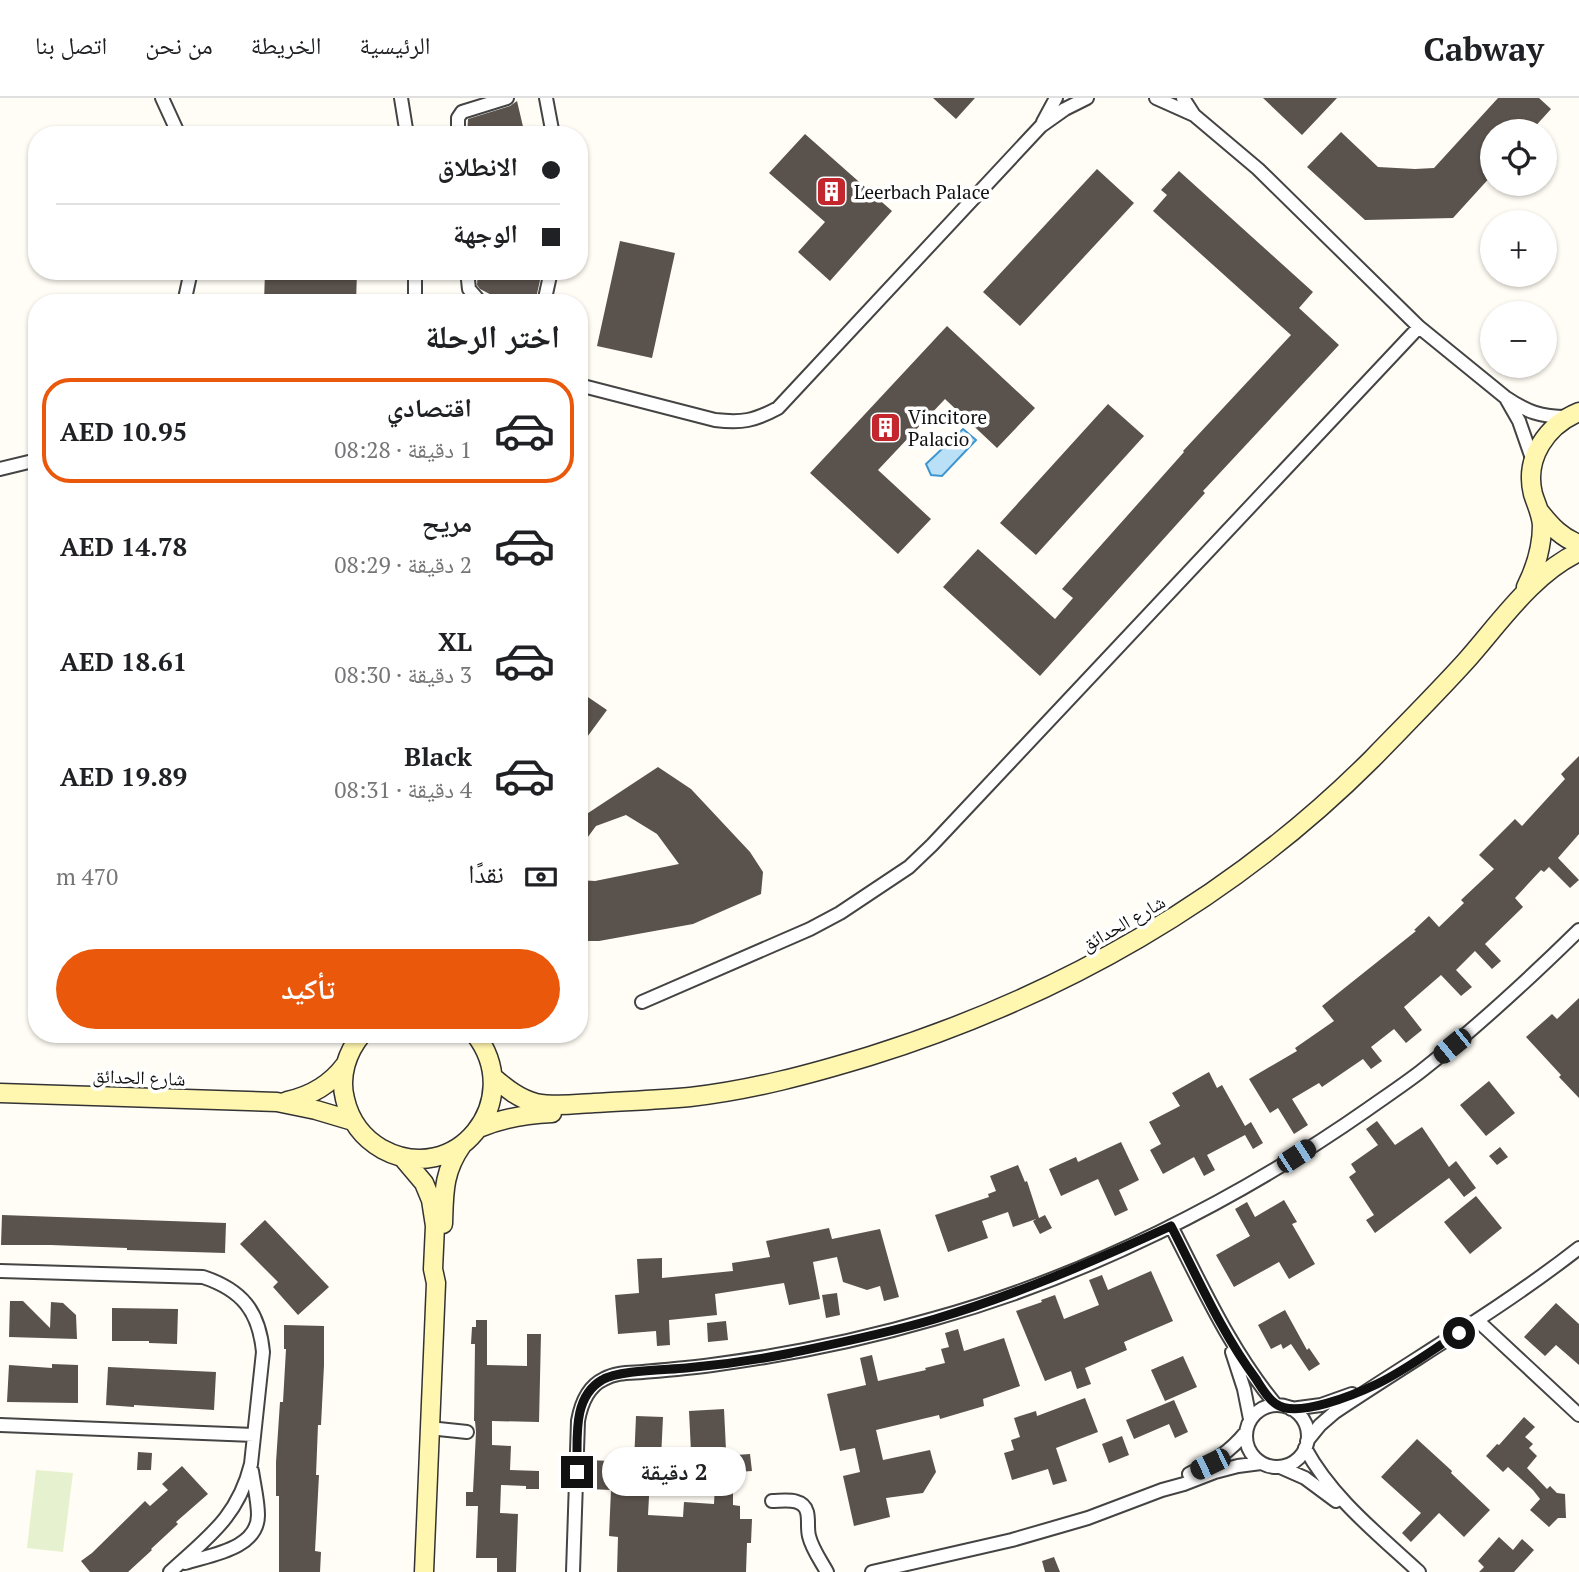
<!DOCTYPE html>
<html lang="ar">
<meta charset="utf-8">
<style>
body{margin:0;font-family:"PT Serif","Noto Naskh Arabic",serif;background:#f2f2f2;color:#202124;direction:rtl;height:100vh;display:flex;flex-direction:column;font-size:26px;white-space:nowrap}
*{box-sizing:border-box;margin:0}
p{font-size:23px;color:#757577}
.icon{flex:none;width:38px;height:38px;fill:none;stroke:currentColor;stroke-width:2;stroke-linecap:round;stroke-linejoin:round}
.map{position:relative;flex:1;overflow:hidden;direction:ltr}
.panel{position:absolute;left:28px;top:196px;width:560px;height:749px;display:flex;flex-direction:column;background:#fff;border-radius:28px;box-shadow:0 2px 5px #0004;direction:rtl}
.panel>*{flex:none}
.top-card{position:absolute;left:28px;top:28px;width:560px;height:154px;border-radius:28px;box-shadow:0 2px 5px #0004;direction:rtl;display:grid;align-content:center;height:154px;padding:0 28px;background:#fff}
.tools{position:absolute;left:1480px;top:21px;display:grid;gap:14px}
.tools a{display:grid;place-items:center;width:77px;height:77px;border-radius:50%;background:#fff;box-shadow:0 2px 5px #0004;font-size:35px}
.end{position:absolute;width:32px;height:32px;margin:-16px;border:9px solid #111;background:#fff;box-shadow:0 0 0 4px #fff}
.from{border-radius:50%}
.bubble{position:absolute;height:49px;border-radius:24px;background:#fff;box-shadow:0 2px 5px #0004;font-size:23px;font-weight:800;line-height:49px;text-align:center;direction:rtl}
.car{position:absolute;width:21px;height:42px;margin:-21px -10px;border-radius:9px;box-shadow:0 0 5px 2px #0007;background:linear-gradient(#222 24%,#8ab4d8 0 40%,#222 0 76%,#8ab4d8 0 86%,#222 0)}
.top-card b{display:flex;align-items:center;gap:24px;height:66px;font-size:26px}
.top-card b+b{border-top:2px solid #e0e0e0}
.top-card i{width:18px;height:18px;background:#202124}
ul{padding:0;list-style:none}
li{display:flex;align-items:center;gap:21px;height:105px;margin:0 14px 10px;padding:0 14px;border:4px solid transparent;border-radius:28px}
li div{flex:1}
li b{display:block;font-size:26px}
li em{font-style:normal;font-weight:800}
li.on{border-color:#ea580c}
li>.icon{width:63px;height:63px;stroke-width:1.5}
h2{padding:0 28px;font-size:32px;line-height:84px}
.pay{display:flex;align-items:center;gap:18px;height:77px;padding:0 28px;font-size:26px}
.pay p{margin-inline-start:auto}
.action{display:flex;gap:14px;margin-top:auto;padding:14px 28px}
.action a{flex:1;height:80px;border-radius:42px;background:#ea580c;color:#fff;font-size:28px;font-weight:800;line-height:80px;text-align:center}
header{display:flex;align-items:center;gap:42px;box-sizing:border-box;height:98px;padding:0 35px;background:#fff;border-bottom:2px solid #e0e0e0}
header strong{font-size:33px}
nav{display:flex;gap:38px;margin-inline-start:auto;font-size:24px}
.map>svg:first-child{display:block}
.pitch{fill:#e6f2cf}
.water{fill:#b9e0f7;stroke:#3f96cf;stroke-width:2}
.building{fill:#5a524d}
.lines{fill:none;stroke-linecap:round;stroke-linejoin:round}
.street-casing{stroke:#444;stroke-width:16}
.secondary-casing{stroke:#333;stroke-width:21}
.street{stroke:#fff;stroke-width:12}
.secondary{stroke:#fff6b0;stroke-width:18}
.route{stroke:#111;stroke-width:9}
.labels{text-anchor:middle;stroke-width:7;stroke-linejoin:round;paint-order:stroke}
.poi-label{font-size:19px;fill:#111;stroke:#fff;text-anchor:start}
.street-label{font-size:19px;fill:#111;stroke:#fff}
</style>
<header>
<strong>Cabway</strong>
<nav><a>الرئيسية</a><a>الخريطة</a><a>من نحن</a><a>اتصل بنا</a></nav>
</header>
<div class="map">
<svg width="1579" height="1474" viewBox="0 0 1579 1474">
<rect width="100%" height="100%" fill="#fffdf5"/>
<path class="pitch" d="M36,1372L73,1375L63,1454L27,1450Z"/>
<path class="water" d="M963,331L976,342L942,378L931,377L926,366Z"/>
<path class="building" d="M933,0H975L956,21Z
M1263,0H1337L1302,37Z
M1498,0H1539L1551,11L1531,33H1493V76L1453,120L1365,122L1307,69L1341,34L1378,69L1415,71L1434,70Z
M517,3L525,37H467L468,21L510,8Z
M805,36L892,113L830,183L798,154L825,124L769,75Z
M1097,71L1134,105L1020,228L983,194Z
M1179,73L1313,194L1299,210L1339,247L1203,393L1205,395L1040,578L943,489L978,451L1055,521L1073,500L1062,491L1184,354L1183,353L1291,237L1153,113L1167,97L1161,92Z
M620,143L675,155L652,260L597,248Z
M265,173H357L356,205H264Z
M478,173H542L535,205H507L480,191L477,187Z
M947,228L1035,310L997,350L945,301L878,372L931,421L898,456L810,375Z
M1108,306L1144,338L1036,457L1000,425Z
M579,593L607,612L579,650Z
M1579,658V736L1558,760L1579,782L1570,790L1549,769L1544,774L1541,772L1515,800L1523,809L1485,846L1501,863L1492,871L1475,853L1456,872L1472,889L1461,898L1441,877L1404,909L1422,932L1406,945L1394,931L1371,949L1382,963L1371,971L1363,961L1322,989L1319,985L1292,1001L1308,1027L1294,1036L1278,1010L1270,1015L1249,981L1297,953L1295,950L1334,923L1322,908L1416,833L1414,832L1429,818L1439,829L1464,805L1461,802L1494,771L1479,757L1515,721L1522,728L1565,681L1561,676Z
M658,669L691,691L750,754L763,774L761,796L693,826L599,843H579V782L595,783L679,766L657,736L626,717L596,728L579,751V721Z
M1579,900V1000L1559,979L1561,977L1526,939L1552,916L1557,921Z
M1209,974L1217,990L1222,987L1245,1028L1251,1024L1263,1045L1253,1051L1245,1037L1207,1057L1215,1072L1204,1078L1194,1059L1163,1076L1150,1052L1161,1046L1149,1024L1180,1008L1172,995Z
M1489,983L1515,1015L1486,1038L1460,1007Z
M1377,1023L1395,1047L1422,1029L1449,1069L1456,1063L1476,1090L1464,1099L1449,1080L1375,1135L1366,1122L1374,1117L1349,1079L1356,1074L1351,1066L1378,1047L1366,1031Z
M1121,1044L1139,1082L1119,1092L1128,1112L1115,1118L1098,1081L1061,1098L1049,1071L1076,1059L1078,1064Z
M1500,1049L1508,1059L1497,1067L1489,1058Z
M1018,1067L1025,1084L1027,1083L1039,1120L1045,1117L1052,1130L1040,1136L1033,1123L1036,1121L1013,1129L1008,1114L982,1123L988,1140L948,1154L935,1117L989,1099L988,1096L996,1093L990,1078Z
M1476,1098L1502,1130L1470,1156L1444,1124Z
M1284,1102L1297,1124L1292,1126L1315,1166L1289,1181L1279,1164L1234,1189L1216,1157L1250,1138L1235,1111L1247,1104L1255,1119Z
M2,1117L226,1125L225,1155L127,1152V1150L51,1147H1Z
M265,1122L329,1189L298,1217L273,1189L278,1184L240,1146Z
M829,1130L832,1141L880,1131L899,1199L884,1203L880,1188L867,1192L843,1184L837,1159L813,1164L820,1201L789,1207L784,1185L715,1196L717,1217L669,1222L670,1247L657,1248L656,1233L618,1236L615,1197L639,1195L637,1161L662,1160V1180L733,1173L732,1165L770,1159L766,1143Z
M1151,1173L1173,1223L1124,1244L1127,1252L1085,1270L1091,1286L1077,1291L1071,1273L1045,1283L1016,1213L1042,1204L1041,1202L1055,1197L1064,1221L1099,1207L1089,1182L1102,1177L1108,1192Z
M837,1195L840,1217L826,1220L822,1197Z
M10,1203H23L50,1230L51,1204L63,1205L76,1217L77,1241L9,1239Z
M1556,1205L1579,1226V1267L1556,1247L1545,1258L1524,1239Z
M112,1210L178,1211L177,1246L149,1245V1243H112Z
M1285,1212L1307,1252L1309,1250L1320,1266L1309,1273L1291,1246L1283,1251L1281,1246L1271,1251L1258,1227Z
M476,1222H487V1267L527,1268V1236H541L539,1324L492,1323V1347L511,1348L510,1372L539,1373V1391H526V1388L501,1387L500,1415L518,1416L516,1474H497V1460H476L478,1408H466V1394H473L476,1334L475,1323H474L475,1246H471L472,1229H476Z
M726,1223L728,1242L708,1244L707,1225Z
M284,1227L324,1228V1267L321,1327H318L316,1377H319L315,1453L321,1454L320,1474H279V1398H276V1364L280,1304H283L286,1251H284Z
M958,1231L964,1253L1004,1240L1020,1288L983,1301L984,1308L940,1321L939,1317L876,1332L883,1362L930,1352L936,1374L923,1395L886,1400L890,1419L854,1428L843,1378L860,1374L855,1350L840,1353L827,1296L866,1287L860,1260L872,1257L878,1283L926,1272L925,1270L945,1265L941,1251L949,1249L945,1235Z
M1183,1258L1197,1289L1165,1303L1151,1272Z
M52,1266L78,1267V1305L7,1304L9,1267L52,1270Z
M108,1269L216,1274L214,1312L134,1307V1309L106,1307Z
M1085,1300L1098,1334L1056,1350L1067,1383L1053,1387L1048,1371L1012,1382L1004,1355L1014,1352L1011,1342L1020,1339L1014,1320L1036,1313L1037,1318Z
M1174,1302L1188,1334L1175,1340L1169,1326L1134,1341L1126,1322Z
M724,1311L726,1352L691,1354L689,1313Z
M636,1318L663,1319L660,1381L650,1380L648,1417L683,1419L684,1404L714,1406L715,1386H733V1407L740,1408V1421H752L751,1445H747L746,1474H617L618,1439L609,1438L611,1392L589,1391L590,1381H587L588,1362L634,1364Z
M1524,1319L1535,1329L1525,1339L1533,1346L1529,1350L1537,1358L1527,1370L1547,1391L1550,1388L1557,1395L1565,1396L1566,1420H1558L1549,1429L1530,1412L1540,1401L1533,1392L1508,1369L1503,1374L1486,1358L1497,1346L1499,1347Z
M1122,1338L1129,1357L1109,1365L1102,1346Z
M1417,1341L1452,1373L1451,1375L1490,1412L1464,1439L1439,1415L1411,1444L1402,1435L1421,1415L1381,1379Z
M138,1354L152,1355L151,1372H137Z
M750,1356L752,1373L737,1374L736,1357Z
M182,1368L208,1396L176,1424L178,1426L151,1451L152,1452L128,1474H90L81,1463L92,1455L145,1403L150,1408L168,1392L162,1386Z
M1499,1439L1513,1452L1522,1441L1534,1452L1514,1474H1479L1484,1469L1478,1463Z
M1054,1459L1060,1474H1045L1042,1463Z"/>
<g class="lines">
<defs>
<path id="street" d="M162,0L179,37
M401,0L407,37
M546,0L553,37
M1156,0L1194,17
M1183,0L1194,17L1258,71L1419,229L1505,299C1527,314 1541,319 1567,319
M1043,24L1056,0
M458,37V20L462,14L507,0
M415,173V205
M467,173L469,191L481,205
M184,205L191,173
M544,205L551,173
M579,287L715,322C742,325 754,323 778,310L1041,28L1065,11L1087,0
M1507,302L1519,323L1533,363
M0,371L37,362
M642,904L810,831L840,815L909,769L932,747L1419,229
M1171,1128C1203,1190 1231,1253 1276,1307
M0,1173L203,1179C242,1192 259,1213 263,1254L251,1366C238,1419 208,1439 170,1474
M1478,1223L1579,1317
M1232,1254L1244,1291L1250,1321
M1246 1338a31 31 0 1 1 62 0a31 31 0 1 1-62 0Z
M1291,1311L1321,1307L1352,1296
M0,1327L254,1337
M429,1330L467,1334
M1307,1343L1320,1327L1335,1314C1417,1259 1501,1211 1579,1150
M1305,1350C1332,1400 1378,1436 1419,1474
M1280,1369L1305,1380L1336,1403
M1189,1376C1212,1365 1230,1354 1246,1334
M772,1403C784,1403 803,1399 807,1414C809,1422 807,1430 809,1438C812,1451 821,1463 827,1474
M185,1465C210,1457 258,1451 258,1417C258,1403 254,1387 252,1373
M573,1474L578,1323C581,1306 587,1289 604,1281C616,1274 630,1275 643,1274C666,1272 690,1270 712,1267C787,1257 861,1242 933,1221C1085,1179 1238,1102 1368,1011C1385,999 1403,987 1420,974C1476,930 1528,882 1579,832
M872,1474L1012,1442L1088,1420L1162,1392L1184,1386L1215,1374L1238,1368L1261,1365"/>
<path id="secondary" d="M1540,414C1551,428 1562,440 1579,446
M1526,489C1535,471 1542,448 1542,427C1541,415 1536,406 1533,396C1524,360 1547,327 1579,314
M362,936C347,954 339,978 345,1001C350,1023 363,1040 382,1051C455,1091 527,1003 475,936
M493,979C506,990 519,1001 536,1005C555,1009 575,1006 594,1005C626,1003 658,1002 690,999C752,992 811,976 870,958C1059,899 1232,801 1372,661C1403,629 1435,597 1465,564C1499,526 1532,476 1579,454
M0,995L277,1004L316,1012L353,1023
M287,1003C311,998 330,987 345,967
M479,1030C503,1020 526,1016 552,1015
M402,1059L424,1085L431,1102L435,1128L433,1171L436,1185L424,1474
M443,1126C444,1095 443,1074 462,1047"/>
</defs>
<use href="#street" class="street-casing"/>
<use href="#secondary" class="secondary-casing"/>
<use href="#street" class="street"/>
<use href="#secondary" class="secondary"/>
</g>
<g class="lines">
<path class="route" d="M577,1374C578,1343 571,1300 602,1282C618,1272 666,1272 686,1270C721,1267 756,1262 791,1255C839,1245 888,1235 935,1221C1016,1197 1094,1163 1171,1128C1198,1180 1221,1234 1256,1281C1261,1289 1268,1301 1276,1306C1297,1321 1356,1296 1377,1286C1406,1272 1432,1252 1459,1235"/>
</g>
<defs>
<symbol id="building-square" viewBox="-11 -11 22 22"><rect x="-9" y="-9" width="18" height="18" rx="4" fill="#c4262e" stroke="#fff"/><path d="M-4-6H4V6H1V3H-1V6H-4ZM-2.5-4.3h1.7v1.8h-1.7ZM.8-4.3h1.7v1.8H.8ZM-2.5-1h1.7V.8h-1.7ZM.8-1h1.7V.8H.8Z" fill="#fff"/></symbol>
</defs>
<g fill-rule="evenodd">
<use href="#building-square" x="814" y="76" width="35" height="35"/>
<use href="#building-square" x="868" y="312" width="35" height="35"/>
</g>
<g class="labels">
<g class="poi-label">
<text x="854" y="101">Leerbach Palace</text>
<text x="908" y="326">Vincitore<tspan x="908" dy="22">Palacio</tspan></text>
</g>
<g class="street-label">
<text transform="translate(1123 825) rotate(-30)" y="7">شارع الحدائق</text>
<text transform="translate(139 979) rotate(2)" y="7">شارع الحدائق</text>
</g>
</g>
</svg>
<div class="tools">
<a><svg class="icon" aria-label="locate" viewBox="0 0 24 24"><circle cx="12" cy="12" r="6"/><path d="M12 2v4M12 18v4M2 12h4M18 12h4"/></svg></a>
<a>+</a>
<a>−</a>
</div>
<i class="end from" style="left:1459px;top:1235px"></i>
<i class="end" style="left:577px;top:1374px"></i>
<div class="bubble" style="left:602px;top:1349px;width:144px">2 دقيقة</div>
<i class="car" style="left:1452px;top:948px;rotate:231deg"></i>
<i class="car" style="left:1296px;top:1058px;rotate:57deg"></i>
<i class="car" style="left:1210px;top:1366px;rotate:244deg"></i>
<div class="top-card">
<b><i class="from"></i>الانطلاق</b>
<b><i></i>الوجهة</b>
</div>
<section class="panel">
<h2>اختر الرحلة</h2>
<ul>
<li class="on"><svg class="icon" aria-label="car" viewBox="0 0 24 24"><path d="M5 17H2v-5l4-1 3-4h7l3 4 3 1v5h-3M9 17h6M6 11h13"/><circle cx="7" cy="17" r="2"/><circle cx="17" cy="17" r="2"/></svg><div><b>اقتصادي</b><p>1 دقيقة · 08:28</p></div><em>AED 10.95</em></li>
<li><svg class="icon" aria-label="car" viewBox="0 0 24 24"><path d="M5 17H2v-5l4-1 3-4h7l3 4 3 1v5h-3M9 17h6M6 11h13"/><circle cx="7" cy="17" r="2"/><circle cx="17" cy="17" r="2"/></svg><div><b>مريح</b><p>2 دقيقة · 08:29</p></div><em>AED 14.78</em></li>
<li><svg class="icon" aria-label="car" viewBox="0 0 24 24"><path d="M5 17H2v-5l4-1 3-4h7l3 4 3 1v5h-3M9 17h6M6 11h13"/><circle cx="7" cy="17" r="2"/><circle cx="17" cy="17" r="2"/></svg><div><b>XL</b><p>3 دقيقة · 08:30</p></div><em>AED 18.61</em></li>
<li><svg class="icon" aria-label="car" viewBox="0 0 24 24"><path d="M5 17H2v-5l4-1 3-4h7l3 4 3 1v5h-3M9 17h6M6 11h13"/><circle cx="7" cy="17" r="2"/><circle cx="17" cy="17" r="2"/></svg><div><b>Black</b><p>4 دقيقة · 08:31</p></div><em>AED 19.89</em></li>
</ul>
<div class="pay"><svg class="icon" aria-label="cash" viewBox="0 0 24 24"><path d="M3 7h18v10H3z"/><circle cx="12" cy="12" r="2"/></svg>نقدًا<p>470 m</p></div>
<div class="action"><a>تأكيد</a></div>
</section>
</div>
